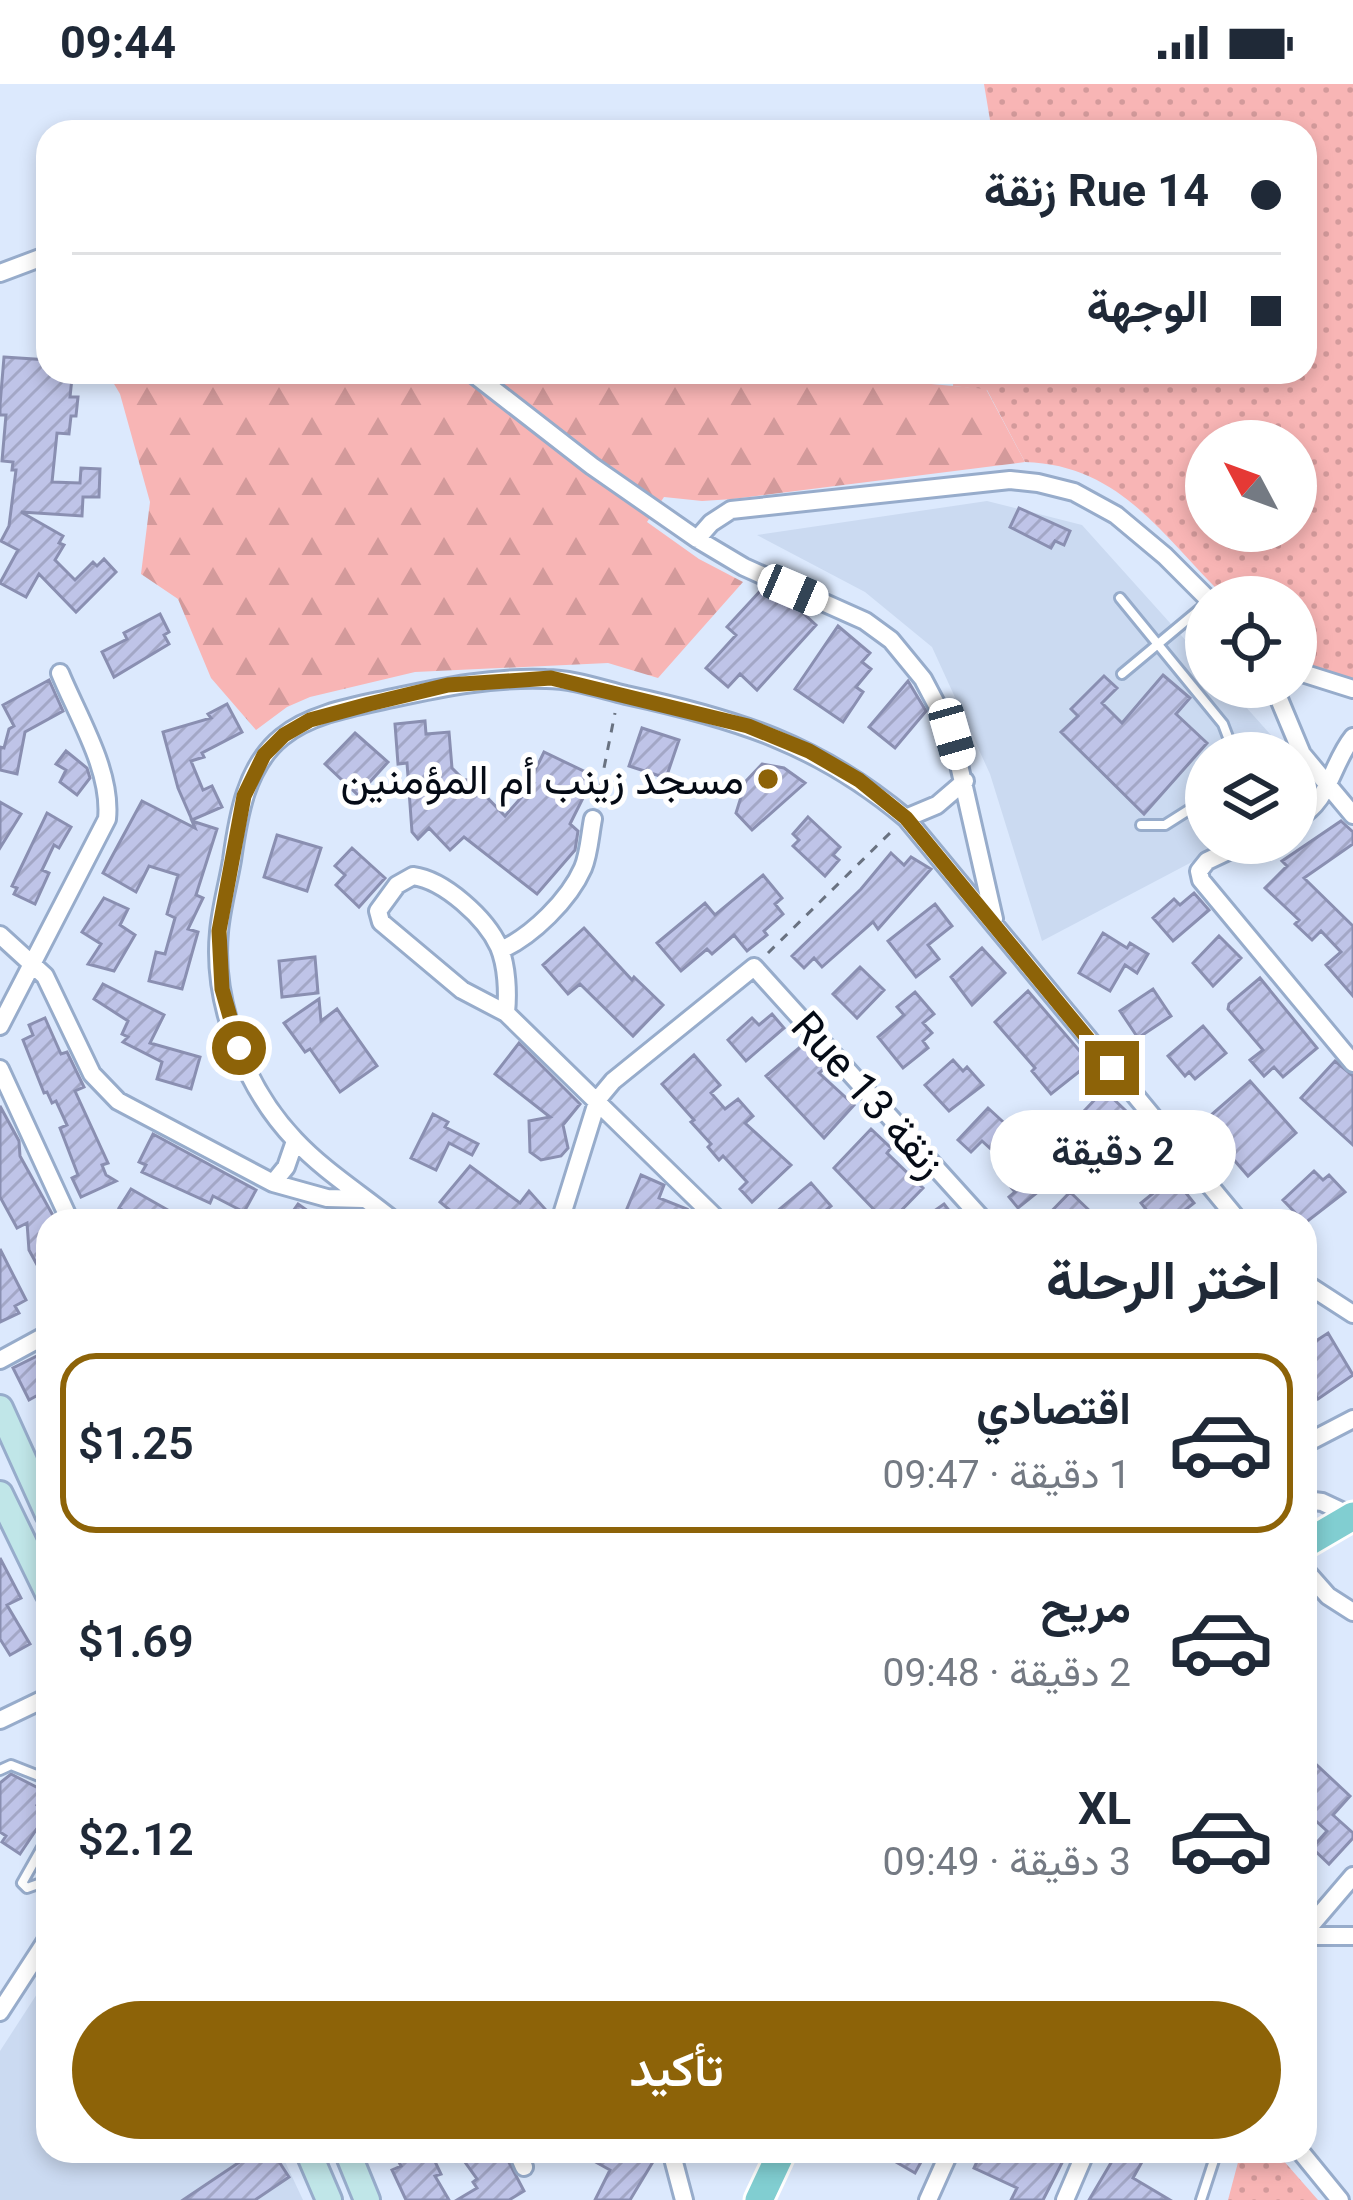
<!DOCTYPE html>
<html lang="ar">
<meta charset="utf-8">
<style>
body{margin:0;font-family:Roboto,Vazirmatn,sans-serif;background:#f6f6f7;color:#1f2937;direction:rtl;height:100vh;display:flex;flex-direction:column;font-size:45px;white-space:nowrap}
*{box-sizing:border-box;margin:0}
p{font-size:39px;color:#747a83}
.icon{flex:none;width:66px;height:66px;fill:none;stroke:currentColor;stroke-width:2;stroke-linecap:round;stroke-linejoin:round}
.map{position:relative;flex:1;overflow:hidden;direction:ltr}
.panel{position:absolute;left:36px;top:1125px;width:1281px;height:954px;display:flex;flex-direction:column;background:#fff;border-radius:36px;box-shadow:0 6px 18px #0003;direction:rtl}
.panel>*{flex:none}
.top-card{position:absolute;left:36px;top:36px;width:1281px;height:264px;border-radius:36px;box-shadow:0 6px 18px #0003;direction:rtl;display:grid;align-content:center;height:264px;padding:0 36px;background:#fff}
.needle{width:78px;rotate:311deg}
.tools{position:absolute;left:1185px;top:336px;display:grid;gap:24px}
.tools a{display:grid;place-items:center;width:132px;height:132px;border-radius:50%;background:#fff;box-shadow:0 6px 18px #0003;font-size:60px}
.end{position:absolute;width:54px;height:54px;margin:-27px;border:15px solid #8d6308;background:#fff;box-shadow:0 0 0 6px #fff}
.from{border-radius:50%}
.bubble{position:absolute;height:84px;border-radius:42px;background:#fff;box-shadow:0 6px 18px #0003;font-size:39px;font-weight:600;line-height:84px;text-align:center;direction:rtl}
.car{position:absolute;width:36px;height:72px;margin:-36px -18px;border-radius:15px;box-shadow:0 0 9px 3px #0007;background:linear-gradient(#fff 24%,#345 0 40%,#fff 0 76%,#345 0 86%,#fff 0)}
.top-card b{display:flex;align-items:center;gap:42px;height:114px;font-size:45px}
.top-card b+b{border-top:3px solid #e0e1e3}
.top-card i{width:30px;height:30px;background:#1f2937}
ul{padding:0;list-style:none}
li{display:flex;align-items:center;gap:36px;height:180px;margin:0 24px 18px;padding:0 12px;border:6px solid transparent;border-radius:36px}
li div{flex:1}
li b{display:block;font-size:45px}
li em{font-style:normal;font-weight:600}
li.selected{border-color:#8d6308}
li>.icon{width:108px;height:108px;stroke-width:1.5}
h2{padding:0 36px;font-size:54px;line-height:144px}
.primary-button{display:flex;gap:24px;margin-top:auto;padding:24px 36px}
.primary-button a{flex:1;height:138px;border-radius:72px;background:#8d6308;color:#fff;font-size:48px;font-weight:600;line-height:138px;text-align:center}
.status{display:flex;justify-content:space-between;align-items:center;height:84px;padding:0 60px;background:#fff;direction:ltr}
.status svg{height:33px;fill:currentColor}
.map>svg:first-child{display:block}
.built{fill:#cbdaf1}
.grass{fill:url(#grass-dots);fill-rule:evenodd}
.forest{fill:url(#forest-firs)}
.building{fill:url(#building-hatch);stroke:#8a8fb1;stroke-width:3}
.lines{fill:none;stroke-linecap:round;stroke-linejoin:round}
.lane-casing{stroke:#97accb;stroke-width:14}
.street-casing{stroke:#97accb;stroke-width:22}
.secondary-casing{stroke:#97accb;stroke-width:30}
.primary-casing{stroke:#fff;stroke-width:33}
.path{stroke:#697281;stroke-width:3;stroke-dasharray:9 9;stroke-linecap:butt}
.lane{stroke:#fff;stroke-width:8}
.street{stroke:#fff;stroke-width:16}
.secondary{stroke:#c0e6e8;stroke-width:24}
.primary{stroke:#81ced1;stroke-width:27}
.route{stroke:#8d6308;stroke-width:15}
.poi-dot{fill:#8d6308;stroke:#fff;stroke-width:4.5}
.labels{text-anchor:middle;stroke-width:10;stroke-linejoin:round;paint-order:stroke}
.poi-label{font-size:42px;fill:#050b16;stroke:#fff;text-anchor:end}
.street-label{font-size:42px;fill:#050b16;stroke:#fff}
</style>
<div class="status"><b>09:44</b><svg viewBox="0 0 49 12"><path d="M0 12V9h3v3zM5 12V6h3v6zM10 12V3h3v9zM15 12V0h3v12zM26 1h20v11H26zM47 4h2v5h-2z"/></svg></div>
<div class="map">
<svg width="1353" height="2116" viewBox="0 0 1353 2116">
<defs>
<pattern id="grass-dots" width="8" height="8" patternUnits="userSpaceOnUse" patternTransform="scale(3)"><rect width="8" height="8" fill="#f8b5b5"/><path d="M2 2h.1M6 6h.1" fill="none" stroke="#d39a9b" stroke-width="1.8" stroke-linecap="round"/></pattern>
<pattern id="forest-firs" width="22" height="20" patternUnits="userSpaceOnUse" patternTransform="scale(3)"><rect width="22" height="20" fill="#f8b5b5"/><path d="M5 1l3.5 6h-7zM16 11l3.5 6h-7z" fill="#d39a9b"/></pattern>
<pattern id="building-hatch" width="6" height="6" patternUnits="userSpaceOnUse" patternTransform="scale(3)"><rect width="6" height="6" fill="#bfc4e8"/><path d="M-1 1l2-2M0 6l6-6M5 7l2-2" fill="none" stroke="#a3a7c6"/></pattern>
</defs>
<rect width="100%" height="100%" fill="#dce9fd"/>
<path class="built" d="M987,417L1082,441L1206,579V603H1228L1287,669H1206V759H1228L1042,857L990,690L932,563L865,508L757,451Z
M48,1893V2067H280L303,2116H0V1967Z"/>
<path class="grass" d="M984,0H1353V595L1296,576V513H1225C1162,452 1121,381 1025,378L987,306L953,302L954,288H1305V48H992ZM1206,357H1296V447H1206Z
M1241,2067H1275L1318,2116H1228Z"/>
<path class="forest" d="M107,288H800L986,305L1025,378L733,415L702,417L664,413L647,438L699,475L743,498L658,594L608,579L415,588L310,613L287,623L256,646L211,594L178,515L141,490L150,418L120,310Z"/>
<path class="building" d="M4,273L48,276V288L72,294L70,313H78L76,332H71L69,350L57,349L52,398L80,399L81,384L100,385L99,413H83L82,432L21,428L63,452L59,459L64,461L55,476L75,496L93,478L97,482L104,475L116,488L76,528L39,490L26,513L0,499L18,466L1,457L9,442L16,386H12L13,378L2,377L6,331H0V321Z
M1019,424L1070,447L1064,461L1055,457L1051,464L1010,443Z
M762,505L791,518L816,541L757,606L740,590L728,603L706,584L736,551L727,543Z
M160,530L169,548L164,551L169,560L114,593L102,568L127,555L124,549Z
M838,542L870,569L862,578L871,585L856,603L863,608L843,638L795,605Z
M1163,591L1190,614L1176,630L1207,659L1144,730L1061,648L1078,632L1071,625L1104,592L1117,604L1102,619L1122,639Z
M49,596L63,627L25,648L17,690L0,686V663L4,664L9,645L14,642L3,621Z
M908,597L926,627L895,664L869,643Z
M227,620L242,648L202,669L204,673L191,677L203,706L212,702L222,723L192,736L178,704L163,648L211,634L208,630Z
M425,637L426,650L449,648L452,684L464,696L478,695L479,705L505,732L534,699L530,697L544,668L594,692L570,740L578,747L575,766L537,810L464,753L450,766L429,744L418,755L412,748L407,679L398,680L395,640Z
M642,644L679,656L666,694L629,682Z
M355,649L388,678L358,711L325,680Z
M66,667L87,684L90,694L77,711L60,698L66,686L56,680Z
M762,680L784,684L805,699L752,746L736,729L746,697Z
M142,717L195,744L192,737L217,745L196,811L203,814L188,845L198,848L182,905L149,897L156,868L165,870L175,834L167,830L178,791L149,782L136,808L103,789Z
M0,718L21,730L0,764Z
M47,729L71,743L59,764L54,761L42,786L49,789L35,820L14,810L17,804L12,802Z
M808,733L840,763L833,771L839,776L825,792L793,762L799,756L793,750Z
M1341,737L1353,748V760L1304,794L1353,842V912L1326,881L1341,868L1321,847L1312,856L1295,840L1299,836L1265,804L1287,782L1282,777Z
M277,751L321,764L307,807L264,793Z
M352,764L385,794L359,823L336,801L345,791L335,782Z
M891,769L904,781L911,773L931,785L878,845L873,838L822,883L814,874L804,884L792,872L861,805Z
M763,791L782,814L775,820L783,830L764,847L767,851L747,867L734,851L712,870L707,865L681,887L657,859L705,819L715,831Z
M1194,809L1209,826L1173,857L1153,834L1174,815L1180,821Z
M104,814L128,825L120,841L135,851L114,887L88,880L101,860L82,848Z
M935,820L952,842L928,861L939,875L916,893L888,857Z
M584,844L632,896L634,893L663,921L633,952L580,900L568,910L543,881Z
M1103,849L1127,864L1130,859L1148,870L1137,889L1125,881L1110,907L1079,889Z
M1219,852L1241,874L1213,902L1193,879Z
M982,864L1005,889L972,921L951,893Z
M315,873L318,909L282,913L279,877Z
M860,883L884,906L857,934L833,910Z
M1260,894L1317,964L1283,993L1274,983L1264,992L1250,976L1263,966L1228,925L1229,920Z
M103,900L164,931L150,959L200,973L191,1005L157,995L162,978L123,958L128,953L122,950L128,937L94,915Z
M1153,905L1171,932L1138,954L1120,927Z
M1028,907L1090,979L1051,1010L1032,987L1035,984L995,938Z
M915,908L934,930L923,939L932,949L923,957L928,964L903,984L878,953L904,931L897,923Z
M319,915L321,937L337,925L377,982L340,1008L310,965L305,968L284,939Z
M772,930L784,944L746,977L728,956L752,934L759,941Z
M45,934L61,970L67,968L84,1003L75,1007L108,1079L102,1081L106,1091L116,1097L81,1113L72,1094L78,1091L60,1044L67,1041L56,1017L52,1019L47,1008L44,1009L23,956L33,951L29,941Z
M1203,942L1226,969L1195,995L1189,988L1185,992L1168,972Z
M519,959L580,1020L563,1041L568,1064L561,1072L541,1076L530,1068L529,1037L550,1033L495,990Z
M805,959L825,984L819,989L854,1021L824,1054L766,992Z
M694,971L720,1001L711,1009L725,1025L738,1015L753,1032L745,1039L791,1081L752,1118L740,1105L747,1098L723,1072L719,1076L708,1063L711,1060L691,1038L694,1036L662,1000Z
M953,976L963,987L967,983L983,1001L949,1027L925,1001Z
M1335,977L1353,992V1061L1301,1014Z
M1250,997L1296,1049L1248,1092L1202,1039Z
M1104,1006L1125,1026L1118,1033L1152,1066L1142,1076L1147,1081L1126,1102L1094,1063L1085,1067L1065,1047Z
M0,1022L19,1057L20,1072L56,1137H48V1201L29,1166L27,1139L17,1144L0,1113Z
M988,1024L1013,1047L993,1067L982,1057L971,1068L958,1056Z
M433,1030L448,1038L445,1043L478,1060L472,1071L449,1059L436,1086L411,1074Z
M871,1045L891,1064L887,1069L923,1104L891,1137H885L834,1084Z
M153,1050L256,1106L244,1128L213,1112L210,1119L142,1088L146,1081L139,1078Z
M1034,1071L1054,1095L1018,1124L1009,1113L1015,1108L1004,1095Z
M470,1082L520,1119L529,1107L545,1125L536,1137H463L440,1118Z
M1314,1087L1323,1096L1329,1091L1345,1108L1305,1139L1283,1116Z
M641,1091L664,1101L659,1114L687,1125L682,1137H651L626,1127Z
M1173,1093L1194,1119L1171,1137H1155L1141,1119Z
M811,1099L831,1122L813,1137H781L775,1129Z
M131,1105L187,1137H140L119,1124Z
M1070,1108L1093,1130L1087,1137H1042Z
M298,1120L322,1137H286Z
M944,1120L957,1137H920Z
M0,1165L26,1216L15,1222L19,1229L0,1238Z
M1328,1249L1353,1291L1318,1315L1305,1296V1264Z
M41,1270L48,1283V1331L38,1311L29,1316L13,1284Z
M0,1474L21,1514L7,1521L30,1560L10,1571L0,1555Z
M1305,1670L1350,1712L1333,1731L1353,1749V1754L1329,1780L1312,1764L1327,1747L1305,1727Z
M11,1690L46,1708L37,1721L48,1728L20,1770L2,1758L6,1752L0,1748V1699Z
M256,2067H272L289,2093L255,2116H183Z
M407,2067H430L441,2090L435,2092L449,2116H406L392,2086L401,2082L396,2072Z
M457,2067H503L524,2107L509,2116H457L477,2104L473,2098L477,2095Z
M576,2067H650L657,2071L630,2116H595L610,2086Z
M877,2067H927L915,2089Z
M982,2067H1068L1043,2116H1011L1017,2104L974,2084Z
M1118,2067H1148L1133,2094L1170,2116H1089Z"/>
<g class="lines">
<defs>
<path id="lane" d="M1120,514L1223,640L1234,669
M1122,590L1206,520
M1141,741H1165L1206,715
M0,1686L11,1681L44,1694L48,1700
M48,1753L22,1799L27,1804L41,1799L48,1790
M1201,2116L1217,2067"/>
<path id="street" d="M0,189L48,171
M471,288L592,382L697,455L744,483L865,537L891,556L923,595L952,650L994,835
M697,455L711,439L731,426L1010,396L1038,399L1074,408L1116,431L1165,472L1206,513
M1296,587L1353,605
M1274,603L1302,670L1353,731
M906,734L937,721L965,697
M1296,735C1330,718 1331,680 1353,653
M1245,759L1207,777L1199,787L1201,796L1353,979
M0,851L45,892L92,990L118,1017L273,1099L327,1114L363,1115
M501,866C532,852 569,816 583,784C589,770 590,750 593,735
M506,929C508,909 507,882 499,863C486,834 444,796 413,792L397,801L378,827L381,838L462,906L506,929L719,1137
M0,942L107,735C112,687 78,633 60,589
M0,985L70,1137
M273,1099L286,1083L295,1057
M394,1137C361,1110 324,1087 295,1056C246,1005 212,920 219,848C221,824 228,800 232,776C238,732 246,682 282,653C311,629 357,622 393,614C444,603 493,593 546,595C572,595 601,605 626,611C737,635 818,660 906,734L1239,1137
M560,1137L598,1015L613,997L754,883L984,1137
M1305,1199L1353,1230
M0,1276L48,1250
M1305,1360L1353,1335
M1305,1416L1322,1418L1352,1432
M1305,1486L1328,1512L1353,1528
M0,1636L48,1613
M1305,1848L1353,1792
M1305,1852H1353
M0,1928L48,1854
M517,2067L524,2083
M671,2067L684,2116
M1300,2067L1340,2116
M928,2116L950,2067
M1065,2116L1086,2067"/>
<path id="secondary" d="M0,1324L48,1430
M0,1410L48,1509
M308,2067L329,2116
M347,2067L367,2116"/>
<path id="primary" d="M1305,1460L1353,1432
M759,2116L782,2067"/>
</defs>
<use href="#lane" class="lane-casing"/>
<use href="#street" class="street-casing"/>
<use href="#secondary" class="secondary-casing"/>
<use href="#primary" class="primary-casing"/>
<path class="path" d="M597,719L615,629
M768,869L894,745"/>
<use href="#lane" class="lane"/>
<use href="#street" class="street"/>
<use href="#secondary" class="secondary"/>
<use href="#primary" class="primary"/>
</g>
<g class="lines">
<path class="route" d="M239,964L222,905L219,847L244,712L264,671L284,651L310,636L369,620L448,601L551,594L748,642L809,667L859,696L906,734L1112,984"/>
</g>
<circle class="poi-dot" cx="768" cy="695" r="12"/>
<g class="labels">
<g class="poi-label">
<text x="744" y="710">مسجد زينب أم المؤمنين</text>
</g>
<g class="street-label">
<text transform="translate(869 1010) rotate(48)" y="15">Rue 13 زنقة</text>
</g>
</g>
</svg>
<div class="tools">
<a><svg class="needle" viewBox="-14 -14 28 28"><path d="M0-13l5 13h-10z" fill="#e53935"/><path d="M0 13l5-13h-10z" fill="#747a83"/></svg></a>
<a><svg class="icon" aria-label="locate" viewBox="0 0 24 24"><circle cx="12" cy="12" r="6"/><path d="M12 2v4M12 18v4M2 12h4M18 12h4"/></svg></a>
<a><svg class="icon" aria-label="layers" viewBox="0 0 24 24"><path d="M12 4l9 5-9 5-9-5zM3 14l9 5 9-5"/></svg></a>
</div>
<i class="end from" style="left:239px;top:964px"></i>
<i class="end" style="left:1112px;top:984px"></i>
<div class="bubble" style="left:990px;top:1026px;width:246px">2 دقيقة</div>
<i class="car" style="left:793px;top:506px;rotate:113deg"></i>
<i class="car" style="left:952px;top:650px;rotate:164deg"></i>
<div class="top-card">
<b><i class="from"></i>Rue 14 زنقة</b>
<b><i></i>الوجهة</b>
</div>
<section class="panel">
<h2>اختر الرحلة</h2>
<ul>
<li class="selected"><svg class="icon" aria-label="car" viewBox="0 0 24 24"><path d="M5 17H2v-5l4-1 3-4h7l3 4 3 1v5h-3M9 17h6M6 11h13"/><circle cx="7" cy="17" r="2"/><circle cx="17" cy="17" r="2"/></svg><div><b>اقتصادي</b><p>1 دقيقة · 09:47</p></div><em>$1.25</em></li>
<li><svg class="icon" aria-label="car" viewBox="0 0 24 24"><path d="M5 17H2v-5l4-1 3-4h7l3 4 3 1v5h-3M9 17h6M6 11h13"/><circle cx="7" cy="17" r="2"/><circle cx="17" cy="17" r="2"/></svg><div><b>مريح</b><p>2 دقيقة · 09:48</p></div><em>$1.69</em></li>
<li><svg class="icon" aria-label="car" viewBox="0 0 24 24"><path d="M5 17H2v-5l4-1 3-4h7l3 4 3 1v5h-3M9 17h6M6 11h13"/><circle cx="7" cy="17" r="2"/><circle cx="17" cy="17" r="2"/></svg><div><b>XL</b><p>3 دقيقة · 09:49</p></div><em>$2.12</em></li>
</ul>
<div class="primary-button"><a>تأكيد</a></div>
</section>
</div>
